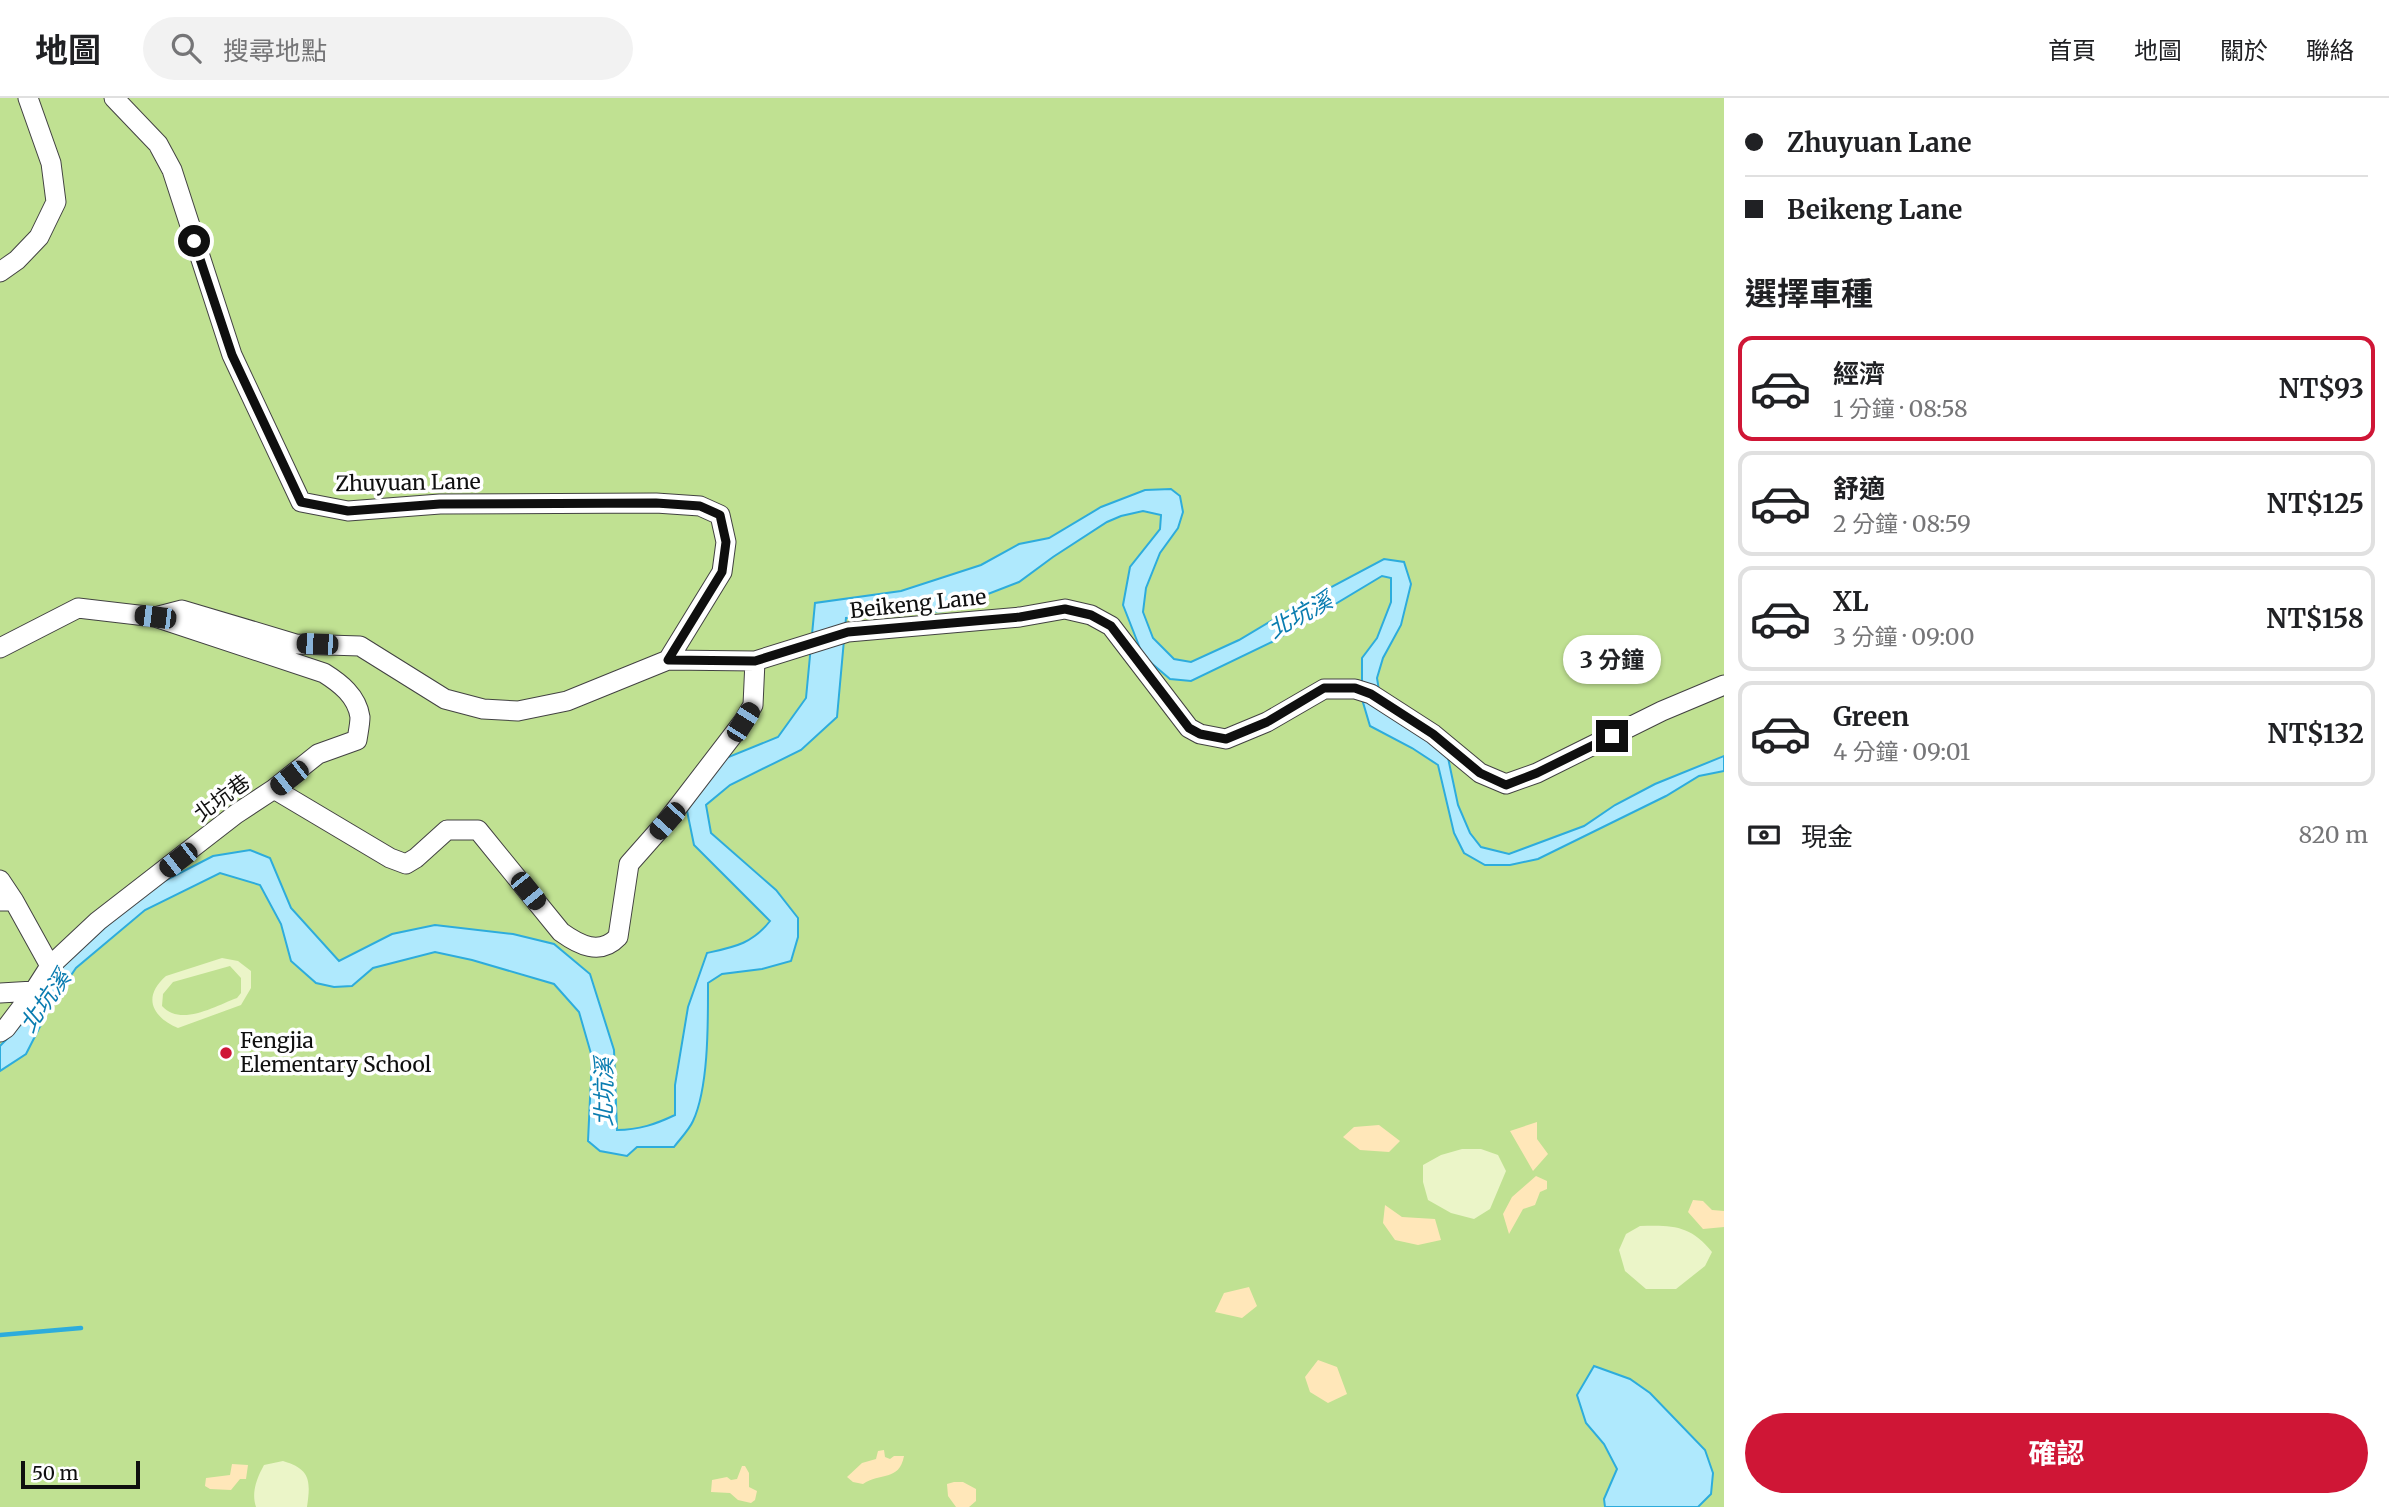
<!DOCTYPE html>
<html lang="zh-TW">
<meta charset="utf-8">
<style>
body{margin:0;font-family:Merriweather,"Noto Sans TC",serif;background:#f2f2f2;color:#202124;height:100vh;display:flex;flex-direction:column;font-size:26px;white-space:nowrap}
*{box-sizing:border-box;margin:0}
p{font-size:23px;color:#757577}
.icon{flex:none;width:38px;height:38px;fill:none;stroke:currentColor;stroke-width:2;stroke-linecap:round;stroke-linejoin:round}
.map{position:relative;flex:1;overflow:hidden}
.sheet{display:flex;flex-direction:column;background:#fff;width:665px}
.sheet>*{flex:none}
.banner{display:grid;align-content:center;height:154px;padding:0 21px;background:#fff}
.scale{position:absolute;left:21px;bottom:18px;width:119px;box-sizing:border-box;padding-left:7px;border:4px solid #0f0f0f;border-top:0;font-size:19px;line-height:24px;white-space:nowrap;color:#0f0f0f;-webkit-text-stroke:5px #fff;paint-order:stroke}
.end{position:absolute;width:32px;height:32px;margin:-16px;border:9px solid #0f0f0f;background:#fff;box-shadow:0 0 0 4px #fff}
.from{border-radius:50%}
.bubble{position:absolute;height:49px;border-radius:24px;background:#fff;box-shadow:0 2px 5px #0004;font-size:23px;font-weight:700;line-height:49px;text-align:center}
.car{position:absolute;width:21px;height:42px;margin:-21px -10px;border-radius:9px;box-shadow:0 0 5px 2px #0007;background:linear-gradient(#222 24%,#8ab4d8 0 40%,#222 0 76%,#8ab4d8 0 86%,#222 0)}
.banner b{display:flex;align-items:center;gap:24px;height:66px;font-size:26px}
.banner b+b{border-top:2px solid #e0e0e0}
.banner i{width:18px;height:18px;background:#202124}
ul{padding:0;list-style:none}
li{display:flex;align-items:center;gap:21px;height:105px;margin:0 14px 10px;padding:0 7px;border:4px solid #e0e0e0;border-radius:14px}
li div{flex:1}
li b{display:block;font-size:26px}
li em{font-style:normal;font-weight:700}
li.selected{border-color:#cf1636}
li>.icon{width:63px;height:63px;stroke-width:1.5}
h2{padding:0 21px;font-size:32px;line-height:84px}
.pay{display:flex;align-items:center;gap:18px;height:77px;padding:0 21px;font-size:26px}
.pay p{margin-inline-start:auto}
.primary-button{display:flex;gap:14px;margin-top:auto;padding:14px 21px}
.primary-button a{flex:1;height:80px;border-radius:42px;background:#cf1636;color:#fff;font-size:28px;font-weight:700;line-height:80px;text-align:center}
header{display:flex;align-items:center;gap:42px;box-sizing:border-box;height:98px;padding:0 35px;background:#fff;border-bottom:2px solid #e0e0e0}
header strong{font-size:33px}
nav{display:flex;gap:38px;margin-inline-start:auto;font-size:24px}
.search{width:490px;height:63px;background:#f2f2f2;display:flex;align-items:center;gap:18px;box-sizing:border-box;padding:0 24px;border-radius:38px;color:#757577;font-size:26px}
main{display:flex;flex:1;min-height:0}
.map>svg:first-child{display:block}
.forest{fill:#c0e192}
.sand{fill:#ffe7b9}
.pitch{fill:#ebf5c8;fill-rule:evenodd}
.water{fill:#afe9fd;stroke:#2dacdc;stroke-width:2}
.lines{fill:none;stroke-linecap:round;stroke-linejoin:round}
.stream{stroke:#2dacdc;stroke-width:4.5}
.minor-casing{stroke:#424242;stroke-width:21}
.minor{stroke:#fff;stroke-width:19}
.route{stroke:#0f0f0f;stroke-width:9}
.poi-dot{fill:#cf1636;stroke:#fff;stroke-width:2.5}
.labels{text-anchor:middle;stroke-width:7;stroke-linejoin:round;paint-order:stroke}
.street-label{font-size:21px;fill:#0f0f0f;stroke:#fff}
.poi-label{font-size:21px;fill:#0f0f0f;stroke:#fff;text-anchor:start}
.water-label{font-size:23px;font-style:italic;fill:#097cb0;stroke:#fff}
</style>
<header>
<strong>地圖</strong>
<div class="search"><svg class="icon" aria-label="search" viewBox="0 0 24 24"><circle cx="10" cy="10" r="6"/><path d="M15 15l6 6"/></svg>搜尋地點</div>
<nav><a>首頁</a><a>地圖</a><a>關於</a><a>聯絡</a></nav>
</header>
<main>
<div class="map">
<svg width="1724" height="1409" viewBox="0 0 1724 1409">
<rect width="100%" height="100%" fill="#fffaf1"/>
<path class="forest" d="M0,0H1724V1409H0Z"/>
<path class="sand" d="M1537,1024V1041L1548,1056L1533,1073L1510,1033Z
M1379,1027L1400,1043L1389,1054L1360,1052L1343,1039L1354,1029Z
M1536,1078L1547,1083V1091L1540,1094L1535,1107L1523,1111L1509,1136L1503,1116L1512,1099Z
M1693,1102L1703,1103L1712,1112L1724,1113V1129L1703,1131L1688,1114Z
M1385,1107L1402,1119L1435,1121L1441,1142L1418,1147L1395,1142L1383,1125Z
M1249,1189L1257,1208L1242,1220L1215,1214L1224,1195Z
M1318,1262L1337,1269L1347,1296L1328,1305L1310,1294L1305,1279Z
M884,1352L885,1359L890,1361L894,1358H904C899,1384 880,1374 863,1386L853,1384L847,1379L862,1365L876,1361L878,1353Z
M232,1366L248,1367L246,1381H240L231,1392L210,1391L205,1388L206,1380L230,1377Z
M742,1368H745L749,1375V1389L757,1393L755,1402L751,1405L738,1402L730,1395L711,1394L712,1382L727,1379L731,1382L737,1381Z
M954,1384H963L976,1391V1403L969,1409H956L948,1398L947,1386Z"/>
<path class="pitch" d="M222,860L238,863L251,873V890L241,907L178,930C152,919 142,899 166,878ZM230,868L241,880V895L237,900C215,908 181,929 162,908L163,896L173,884Z
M1462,1051H1481L1498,1057L1506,1073L1490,1111L1474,1121L1451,1115L1428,1102L1423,1084V1067L1441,1057Z
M1640,1128C1672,1127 1691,1127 1712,1154L1705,1168L1676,1191H1646L1625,1173L1619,1152L1626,1136Z
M283,1363C310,1371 311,1382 307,1409H256C251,1394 257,1380 264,1367Z"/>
<path class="water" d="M1171,391L1180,398L1183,414L1178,430L1160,455L1146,490L1143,514L1153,540L1174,561L1191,564L1239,542L1303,504L1384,461L1404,464L1411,486L1401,527L1383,560L1377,580L1381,605L1447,655L1458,707L1470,735L1481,749L1509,756L1584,728L1615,707L1655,686L1724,658V673L1699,678L1666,698L1538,761L1510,767H1485L1464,755L1454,735L1438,667L1412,650L1370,628L1362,601V560L1377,540L1391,504V480L1382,478L1272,544L1191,583L1170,581L1143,558L1123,507L1130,469L1160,431L1161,417L1143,413L1121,418L1107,424L1053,459L1019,484L944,513L846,520L837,619L801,652L730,687L706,707L711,735L776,792L798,820V839L791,863L762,871L722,876L708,885C708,922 709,989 693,1023C689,1032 680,1041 674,1049H637L627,1058L600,1053L588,1043L592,959L579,914L554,886L472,862L435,854L373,870L352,888L334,889L316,885L291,863L281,826L260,787L220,775L145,812L76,870L51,907L26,956L0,973V948L34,913L58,873L143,794L213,758L250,752L270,760L291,810L339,863L392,836L435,827L513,836L554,846L590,876L614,952L617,1032C639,1032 656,1026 675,1017V987L688,909L707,855C734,849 752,846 770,823L694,747L687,713L698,690L726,660L778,639L806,600L815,505L901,493L981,467L1019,446L1049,440L1101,409L1145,392Z
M1594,1268L1630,1281L1650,1295L1705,1352L1713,1375L1711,1396L1698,1409H1605L1604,1401L1617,1371L1604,1346L1586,1325L1577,1297Z"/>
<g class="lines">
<path class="stream" d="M0,1237L81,1230"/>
<defs>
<path id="minor" d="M114,0L158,46L172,72L232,257L301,404L348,413L440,406L656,405L700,408L720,417L726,444L722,474L668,562
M0,174L17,162L39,139L56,104L51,65L28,0
M0,550L78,510L155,519L182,512L296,546L360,548L445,601L483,611L518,613L567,603L668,562L755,563L848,534L1020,519L1065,511L1091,517L1111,528L1189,630L1200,636L1226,641L1267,624L1324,591H1355L1371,596L1433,636L1480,675L1506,686L1537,675L1662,613L1724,587
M274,691L390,760L406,766L416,760L447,732H478L561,834C579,847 600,858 618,839L629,766L667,723L743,624L753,607L755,563
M0,782L14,803
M0,803H14L50,868
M0,895L34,893
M0,934L6,930L34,893L50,868L98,823L236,716L274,691L318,656L357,642C358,635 360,626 360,619C357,598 340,585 324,575L155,519"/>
</defs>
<use href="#minor" class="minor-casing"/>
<use href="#minor" class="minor"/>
</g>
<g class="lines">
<path class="route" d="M194,143L232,257L301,404L348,413L440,406L656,405L700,408L720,417L726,444L722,474L668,562L755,563L848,534L1020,519L1065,511L1091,517L1111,528L1189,630L1200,636L1226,641L1267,624L1324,590H1355L1371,596L1433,636L1480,675L1506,687L1537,675L1612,638"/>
</g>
<circle class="poi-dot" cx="226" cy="955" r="7"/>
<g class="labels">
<g class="street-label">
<text transform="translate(408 385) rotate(-1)" y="7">Zhuyuan Lane</text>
<text transform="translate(918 506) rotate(-6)" y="7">Beikeng Lane</text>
<text transform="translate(222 700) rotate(-36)" y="7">北坑巷</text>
</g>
<g class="poi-label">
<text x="240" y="950">Fengjia<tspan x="240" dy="24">Elementary School</tspan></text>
</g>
<g class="water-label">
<text transform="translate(1300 517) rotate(-29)" y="8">北坑溪</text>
<text transform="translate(45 903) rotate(-55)" y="8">北坑溪</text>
<text transform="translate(604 994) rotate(-90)" y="8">北坑溪</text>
</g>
</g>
</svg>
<div class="scale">50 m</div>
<i class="end from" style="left:194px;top:143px"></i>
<i class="end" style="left:1612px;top:638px"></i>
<div class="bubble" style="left:1563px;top:537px;width:98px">3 分鐘</div>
<i class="car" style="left:155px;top:519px;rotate:277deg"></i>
<i class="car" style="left:317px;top:546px;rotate:272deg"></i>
<i class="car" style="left:743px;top:624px;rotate:32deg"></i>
<i class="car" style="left:289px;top:680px;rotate:232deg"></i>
<i class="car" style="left:667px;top:723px;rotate:222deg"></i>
<i class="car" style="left:178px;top:762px;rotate:232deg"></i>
<i class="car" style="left:528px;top:793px;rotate:141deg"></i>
</div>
<section class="sheet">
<div class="banner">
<b><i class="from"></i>Zhuyuan Lane</b>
<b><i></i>Beikeng Lane</b>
</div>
<h2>選擇車種</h2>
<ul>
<li class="selected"><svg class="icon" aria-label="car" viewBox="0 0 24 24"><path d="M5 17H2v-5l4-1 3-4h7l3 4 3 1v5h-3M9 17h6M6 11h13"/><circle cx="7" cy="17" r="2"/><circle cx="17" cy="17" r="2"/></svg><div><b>經濟</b><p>1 分鐘 · 08:58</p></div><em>NT$93</em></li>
<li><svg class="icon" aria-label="car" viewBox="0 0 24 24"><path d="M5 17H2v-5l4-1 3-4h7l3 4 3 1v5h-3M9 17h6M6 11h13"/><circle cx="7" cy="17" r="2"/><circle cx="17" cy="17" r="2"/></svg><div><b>舒適</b><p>2 分鐘 · 08:59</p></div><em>NT$125</em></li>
<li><svg class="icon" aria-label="car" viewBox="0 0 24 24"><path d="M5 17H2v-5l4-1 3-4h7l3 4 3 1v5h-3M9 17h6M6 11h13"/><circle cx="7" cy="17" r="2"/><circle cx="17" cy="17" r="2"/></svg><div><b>XL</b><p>3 分鐘 · 09:00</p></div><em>NT$158</em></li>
<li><svg class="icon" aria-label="car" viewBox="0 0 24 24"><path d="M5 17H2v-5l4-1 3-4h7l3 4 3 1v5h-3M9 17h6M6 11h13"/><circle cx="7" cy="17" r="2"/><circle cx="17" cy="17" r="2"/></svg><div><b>Green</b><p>4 分鐘 · 09:01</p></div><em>NT$132</em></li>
</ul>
<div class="pay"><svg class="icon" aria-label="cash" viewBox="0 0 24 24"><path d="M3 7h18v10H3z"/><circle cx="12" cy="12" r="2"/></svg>現金<p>820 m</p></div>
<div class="primary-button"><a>確認</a></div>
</section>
</main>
